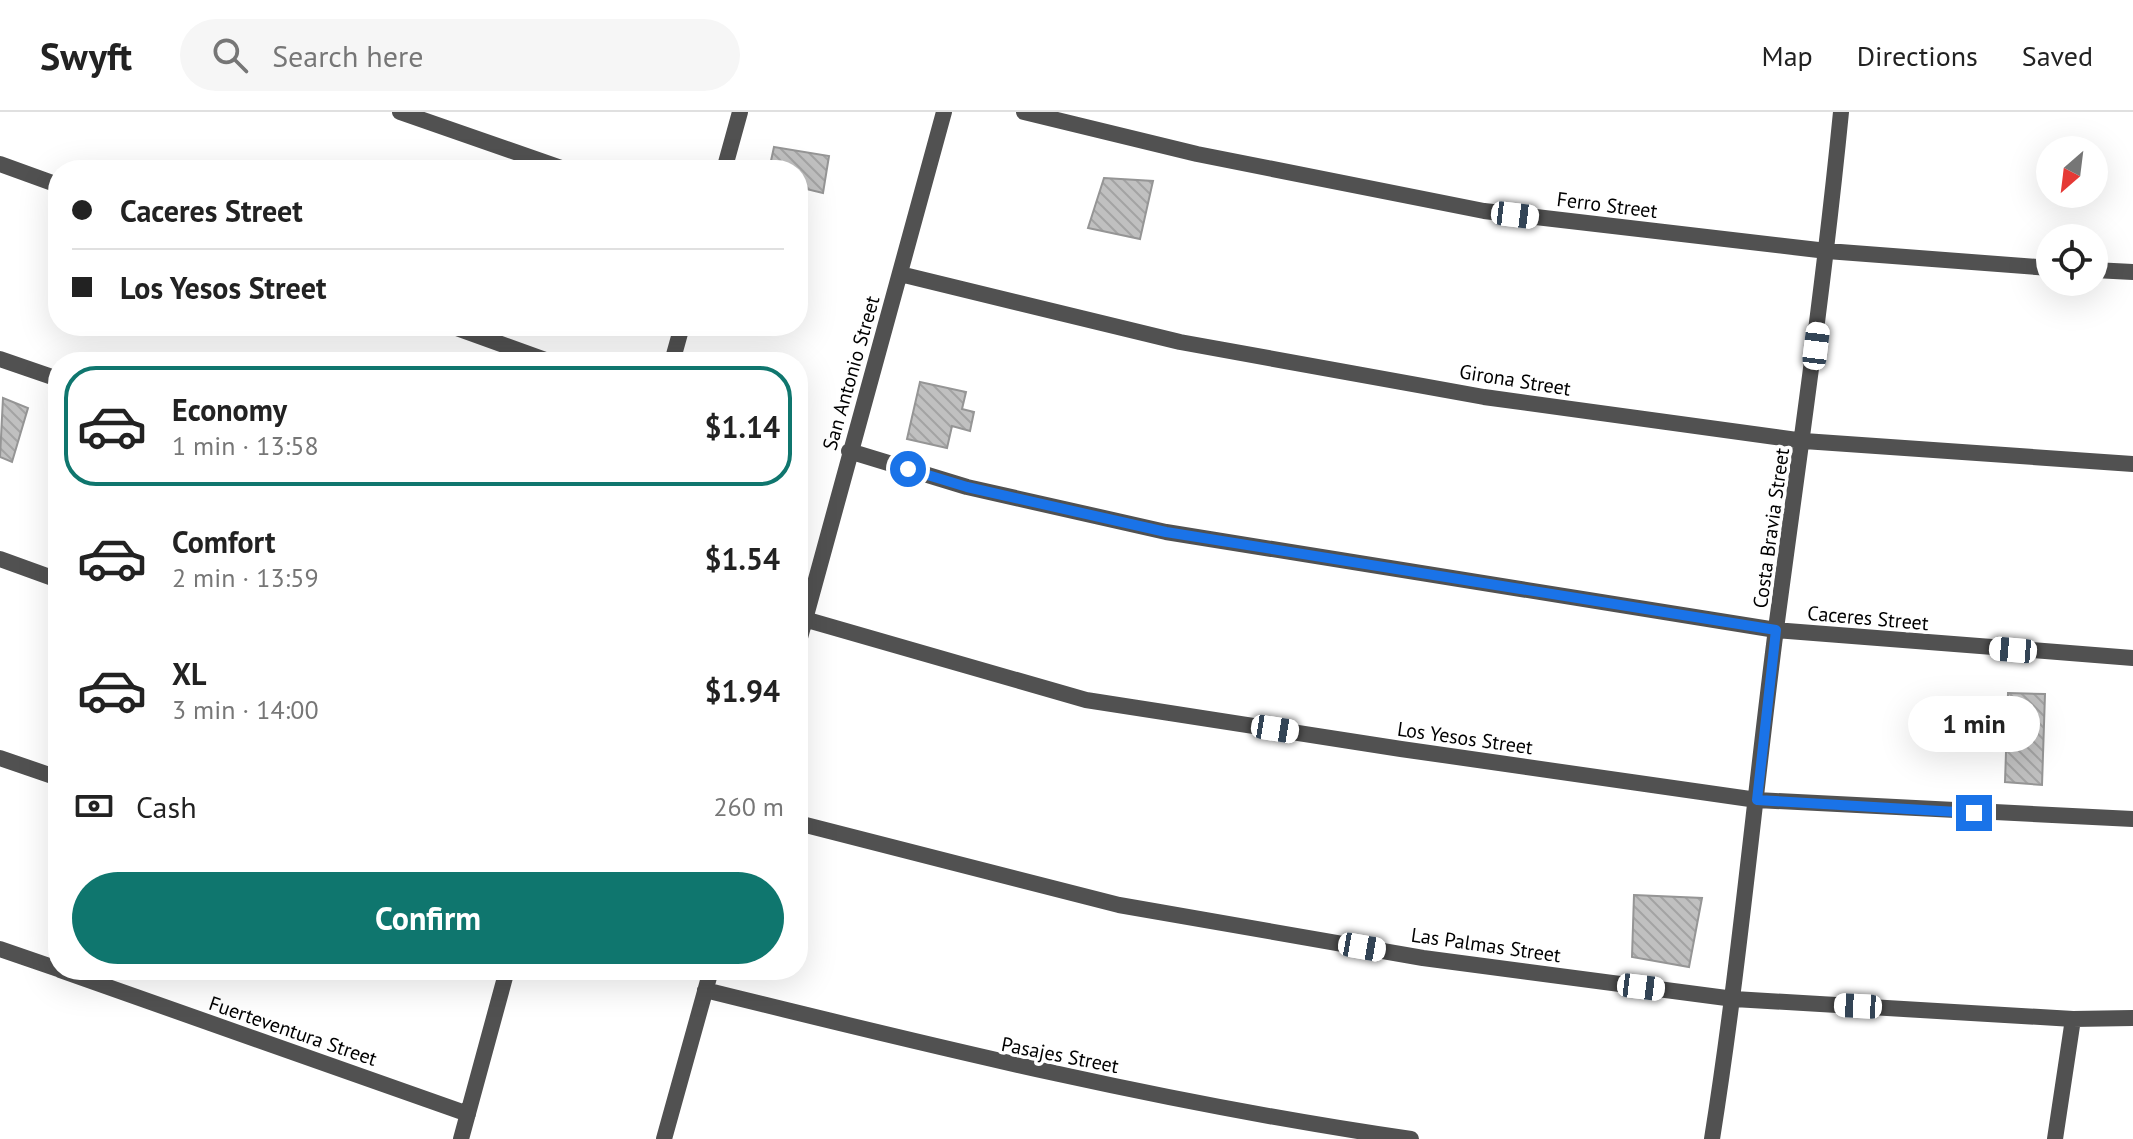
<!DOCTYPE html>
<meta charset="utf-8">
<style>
body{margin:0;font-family:"PT Sans",sans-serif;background:#f6f6f6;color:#222;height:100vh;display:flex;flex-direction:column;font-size:30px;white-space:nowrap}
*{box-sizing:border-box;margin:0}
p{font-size:26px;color:#767676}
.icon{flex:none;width:44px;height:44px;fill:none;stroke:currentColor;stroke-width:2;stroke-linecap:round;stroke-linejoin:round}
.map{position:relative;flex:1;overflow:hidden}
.panel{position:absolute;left:48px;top:240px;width:760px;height:628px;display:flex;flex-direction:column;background:#fff;border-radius:32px;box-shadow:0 8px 32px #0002}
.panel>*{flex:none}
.top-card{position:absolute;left:48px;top:48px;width:760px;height:176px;border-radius:32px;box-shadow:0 8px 32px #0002;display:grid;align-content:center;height:176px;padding:0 24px;background:#fff}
.needle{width:52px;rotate:208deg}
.tools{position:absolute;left:2036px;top:24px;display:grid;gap:16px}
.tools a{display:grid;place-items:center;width:72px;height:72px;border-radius:50%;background:#fff;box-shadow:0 8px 32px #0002;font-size:40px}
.end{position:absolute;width:36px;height:36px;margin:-18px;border:10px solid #1a73e8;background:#fff;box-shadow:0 0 0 4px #fff}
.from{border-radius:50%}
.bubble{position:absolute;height:56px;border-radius:28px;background:#fff;box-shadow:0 8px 32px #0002;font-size:26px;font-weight:700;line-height:56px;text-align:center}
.car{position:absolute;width:24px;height:48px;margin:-24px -12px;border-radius:10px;box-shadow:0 0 6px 2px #0007;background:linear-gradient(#fff 24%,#345 0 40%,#fff 0 76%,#345 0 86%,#fff 0)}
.top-card b{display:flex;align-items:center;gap:28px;height:76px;font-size:30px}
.top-card b+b{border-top:2px solid #e0e0e0}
.top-card i{width:20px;height:20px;background:#222}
ul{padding:14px 0 0;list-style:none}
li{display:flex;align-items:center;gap:24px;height:120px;margin:0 16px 12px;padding:0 8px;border:4px solid transparent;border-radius:32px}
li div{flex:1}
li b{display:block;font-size:30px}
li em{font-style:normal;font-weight:700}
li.selected{border-color:#0f766e}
li>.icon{width:72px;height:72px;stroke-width:1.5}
.pay{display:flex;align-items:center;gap:20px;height:88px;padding:0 24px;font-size:30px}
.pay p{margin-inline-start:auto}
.button{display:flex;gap:16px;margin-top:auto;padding:16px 24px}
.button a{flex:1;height:92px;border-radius:48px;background:#0f766e;color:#fff;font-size:32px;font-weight:700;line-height:92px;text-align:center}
header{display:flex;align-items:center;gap:48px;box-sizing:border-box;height:112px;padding:0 40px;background:#fff;border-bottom:2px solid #e0e0e0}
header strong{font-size:38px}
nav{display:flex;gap:44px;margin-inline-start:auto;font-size:28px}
.search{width:560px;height:72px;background:#f6f6f6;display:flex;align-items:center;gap:20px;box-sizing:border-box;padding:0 28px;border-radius:44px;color:#767676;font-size:30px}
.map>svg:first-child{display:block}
.building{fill:url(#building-back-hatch);stroke:#959595;stroke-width:2}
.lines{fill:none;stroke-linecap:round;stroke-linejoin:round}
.minor{stroke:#515151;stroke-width:16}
.route{stroke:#1a73e8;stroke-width:10}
.labels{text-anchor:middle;stroke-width:7;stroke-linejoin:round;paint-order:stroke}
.street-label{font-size:20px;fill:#000;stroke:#fff}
</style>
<header>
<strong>Swyft</strong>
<div class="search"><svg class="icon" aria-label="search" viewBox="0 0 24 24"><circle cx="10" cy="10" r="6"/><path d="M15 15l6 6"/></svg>Search here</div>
<nav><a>Map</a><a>Directions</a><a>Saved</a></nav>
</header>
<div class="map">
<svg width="2133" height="1027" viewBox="0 0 2133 1027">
<defs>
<pattern id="building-back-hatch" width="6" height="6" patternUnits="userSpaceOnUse" patternTransform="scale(2)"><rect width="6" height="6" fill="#c0c0c0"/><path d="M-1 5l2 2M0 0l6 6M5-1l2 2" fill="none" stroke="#a3a3a3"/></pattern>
</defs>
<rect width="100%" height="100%" fill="#fff"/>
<path class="building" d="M774,35L829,44L823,81L798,75V58H769Z
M1104,66L1153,69L1140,127L1088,116Z
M920,270L966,280L962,297L974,300L970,319L952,314L947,336L907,327Z
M3,286L28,296L12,350L0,345Z
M2008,581L2045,582L2042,673L2005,670Z
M1634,783L1702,786L1689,855L1632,845Z"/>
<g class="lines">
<path class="minor" d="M400,0L567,58
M1024,0L1197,42L1484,99L1827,139L2050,156
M0,52L58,73
M724,58L740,0
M2094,158L2133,160
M900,162L1180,230L1484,285L1804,329L2133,352
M451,214L551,250
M0,247L58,267
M672,250L682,214
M849,339L967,375L1166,420L1776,518L2133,546
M0,447L58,468
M804,507L1086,588L1401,637L1757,688L2133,707
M798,533L944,0
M0,646L58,666
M798,711L1119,793L1423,846L1734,887L2073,907L2133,906
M0,837L58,857
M60,858L468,1002
M705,878C939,936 1173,993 1411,1027
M461,1027L507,858
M664,1027L711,858
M1712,1027C1739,857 1754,687 1776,517C1799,344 1824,173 1841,0
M2055,1027L2073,907"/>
</g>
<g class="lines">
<path class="route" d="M908,357L967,375L1166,420L1776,518L1757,688L1974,701"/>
</g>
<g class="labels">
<g class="street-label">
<text transform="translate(1607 93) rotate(7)" y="7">Ferro Street</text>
<text transform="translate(851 261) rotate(-74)" y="7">San Antonio Street</text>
<text transform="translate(1515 268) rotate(9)" y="7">Girona Street</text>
<text transform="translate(1771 416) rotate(-82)" y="7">Costa Bravia Street</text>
<text transform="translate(1868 506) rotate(5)" y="7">Caceres Street</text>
<text transform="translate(1465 626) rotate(8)" y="7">Los Yesos Street</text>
<text transform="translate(1486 833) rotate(8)" y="7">Las Palmas Street</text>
<text transform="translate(293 919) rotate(19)" y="7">Fuerteventura Street</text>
<text transform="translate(1060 943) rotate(11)" y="7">Pasajes Street</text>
</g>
</g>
</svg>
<div class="tools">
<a><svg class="needle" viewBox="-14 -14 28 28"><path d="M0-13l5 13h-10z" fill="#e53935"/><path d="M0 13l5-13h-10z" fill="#767676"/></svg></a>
<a><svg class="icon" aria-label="locate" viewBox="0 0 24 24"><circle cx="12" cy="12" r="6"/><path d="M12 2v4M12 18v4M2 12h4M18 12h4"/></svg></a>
</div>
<i class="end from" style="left:908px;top:357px"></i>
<i class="end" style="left:1974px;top:701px"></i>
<div class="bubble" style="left:1908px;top:584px;width:132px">1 min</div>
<i class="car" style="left:1515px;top:103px;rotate:97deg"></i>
<i class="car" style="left:1816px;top:234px;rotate:7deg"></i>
<i class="car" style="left:2013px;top:538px;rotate:275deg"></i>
<i class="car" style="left:1275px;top:617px;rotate:99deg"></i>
<i class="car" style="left:1362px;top:835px;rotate:100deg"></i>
<i class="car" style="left:1641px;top:875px;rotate:97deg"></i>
<i class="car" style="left:1858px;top:894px;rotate:273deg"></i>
<div class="top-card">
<b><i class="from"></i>Caceres Street</b>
<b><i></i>Los Yesos Street</b>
</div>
<section class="panel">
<ul>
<li class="selected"><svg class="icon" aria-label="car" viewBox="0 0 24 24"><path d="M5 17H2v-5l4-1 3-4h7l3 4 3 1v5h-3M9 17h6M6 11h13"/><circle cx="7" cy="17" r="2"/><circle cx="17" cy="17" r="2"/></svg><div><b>Economy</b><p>1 min · 13:58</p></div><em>$1.14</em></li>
<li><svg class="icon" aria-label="car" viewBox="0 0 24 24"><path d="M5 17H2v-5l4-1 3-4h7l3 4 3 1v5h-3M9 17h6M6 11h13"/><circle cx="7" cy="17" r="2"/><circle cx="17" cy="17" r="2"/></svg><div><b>Comfort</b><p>2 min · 13:59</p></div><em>$1.54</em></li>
<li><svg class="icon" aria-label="car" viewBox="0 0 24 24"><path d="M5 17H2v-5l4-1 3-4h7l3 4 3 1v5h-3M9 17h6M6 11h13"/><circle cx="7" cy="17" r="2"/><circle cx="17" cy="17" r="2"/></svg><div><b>XL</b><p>3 min · 14:00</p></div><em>$1.94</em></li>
</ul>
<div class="pay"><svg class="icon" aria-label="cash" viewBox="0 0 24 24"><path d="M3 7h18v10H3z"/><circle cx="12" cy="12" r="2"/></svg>Cash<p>260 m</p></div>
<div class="button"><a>Confirm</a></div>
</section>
</div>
